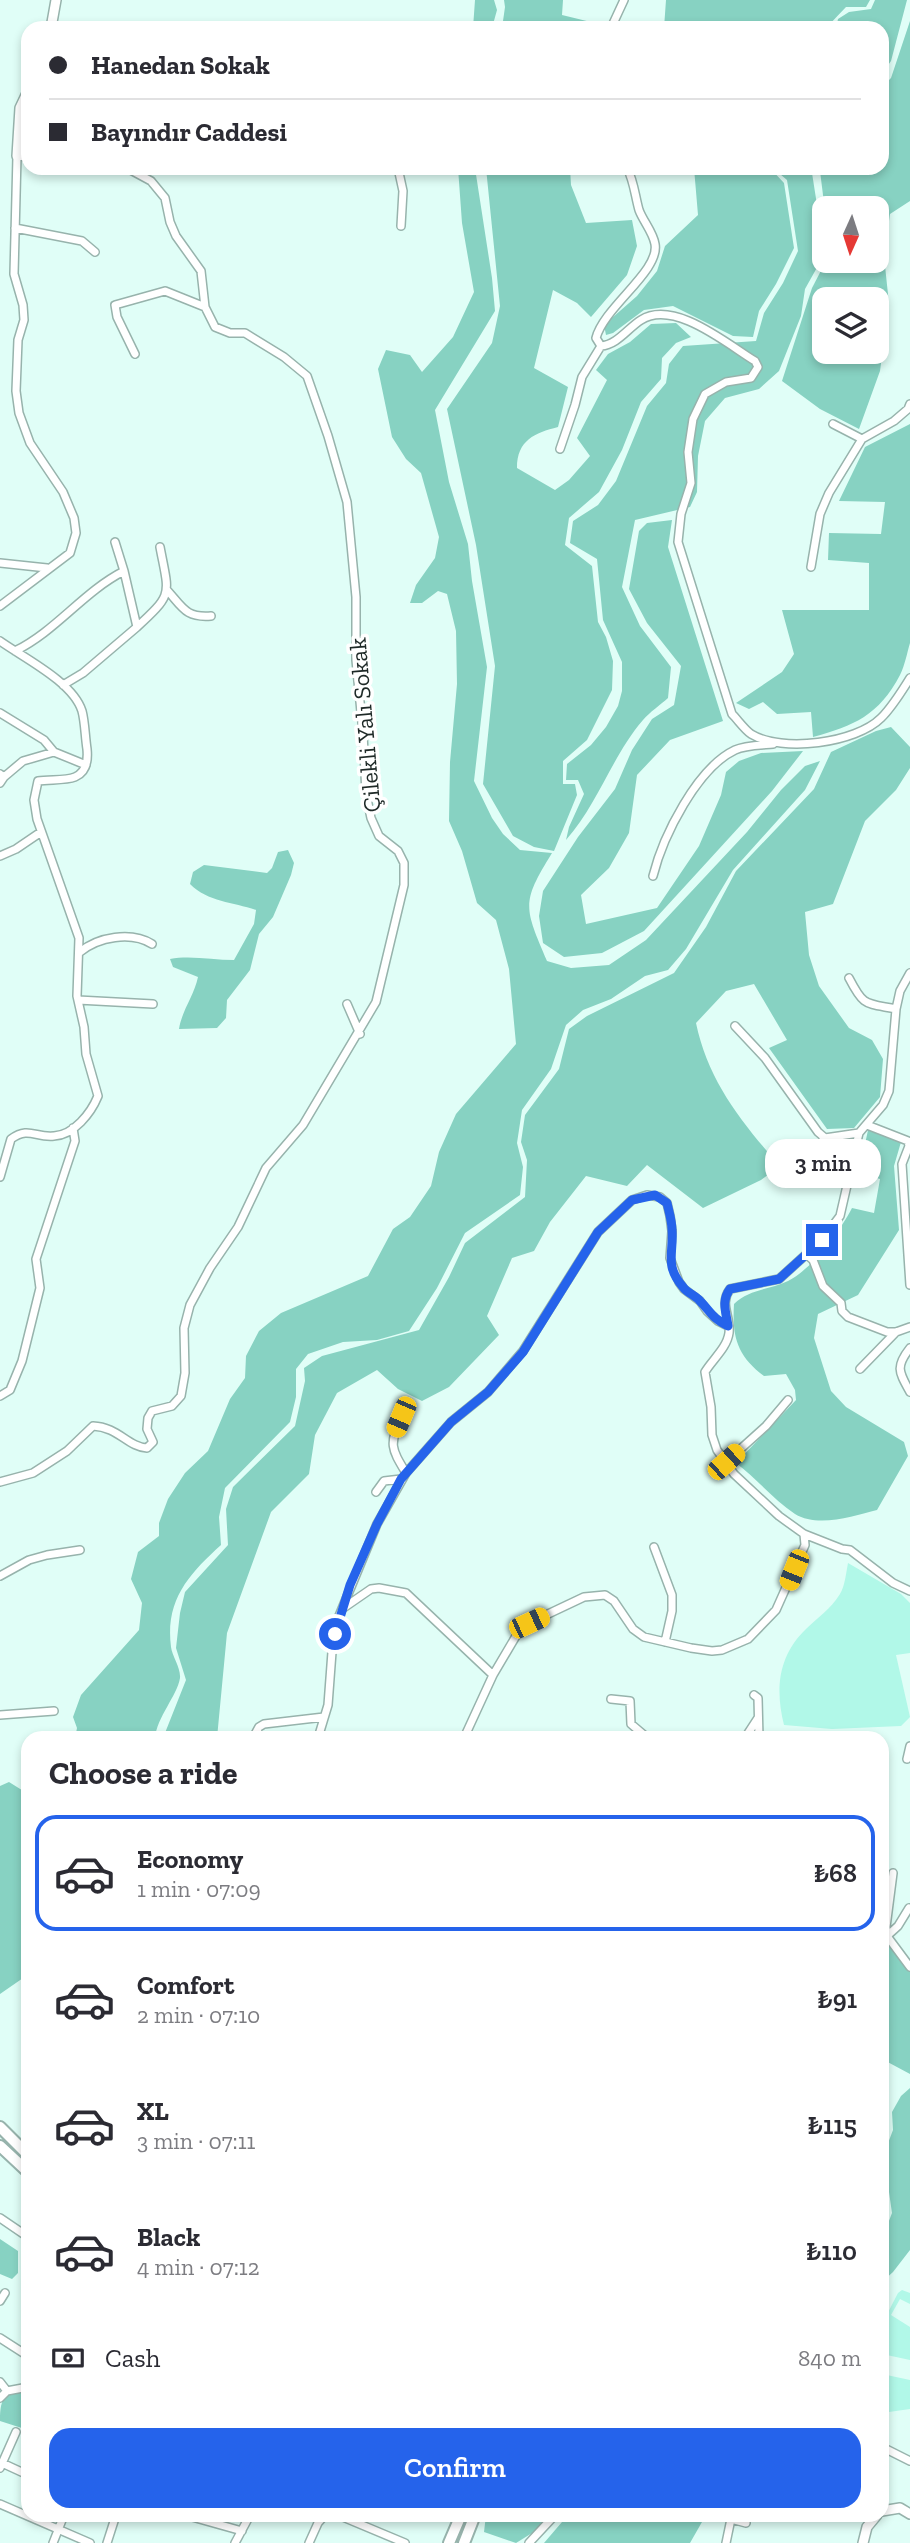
<!DOCTYPE html>
<meta charset="utf-8">
<style>
body{margin:0;font-family:"Zilla Slab",serif;background:#f7f7f7;color:#2b2b33;height:100vh;display:flex;flex-direction:column;font-size:26px;white-space:nowrap}
*{box-sizing:border-box;margin:0}
p{font-size:23px;color:#7c7c81}
.icon{flex:none;width:38px;height:38px;fill:none;stroke:currentColor;stroke-width:2;stroke-linecap:round;stroke-linejoin:round}
.map{position:relative;flex:1;overflow:hidden}
.panel{position:absolute;left:21px;top:1731px;width:868px;height:791px;display:flex;flex-direction:column;background:#fff;border-radius:21px;box-shadow:0 4px 10px #0003}
.panel>*{flex:none}
.hud{position:absolute;left:21px;top:21px;width:868px;height:154px;border-radius:21px;box-shadow:0 4px 10px #0003;display:grid;align-content:center;height:154px;padding:0 28px;background:#fff}
.needle{width:46px;rotate:183deg}
.fabs{position:absolute;left:812px;top:196px;display:grid;gap:14px}
.fabs a{display:grid;place-items:center;width:77px;height:77px;border-radius:14px;background:#fff;box-shadow:0 4px 10px #0003;font-size:35px}
.end{position:absolute;width:32px;height:32px;margin:-16px;border:9px solid #2563eb;background:#fff;box-shadow:0 0 0 4px #fff}
.from{border-radius:50%}
.bubble{position:absolute;height:49px;border-radius:21px;background:#fff;box-shadow:0 4px 10px #0003;font-size:23px;font-weight:600;line-height:49px;text-align:center}
.car{position:absolute;width:21px;height:42px;margin:-21px -10px;border-radius:9px;box-shadow:0 0 5px 2px #0007;background:linear-gradient(#f5c518 24%,#345 0 40%,#f5c518 0 76%,#345 0 86%,#f5c518 0)}
.hud b{display:flex;align-items:center;gap:24px;height:66px;font-size:26px}
.hud b+b{border-top:2px solid #e1e1e2}
.hud i{width:18px;height:18px;background:#2b2b33}
ul{padding:0;list-style:none}
li{display:flex;align-items:center;gap:21px;height:116px;margin:0 14px 10px;padding:0 14px;border:4px solid transparent;border-radius:21px}
li div{flex:1}
li b{display:block;font-size:26px}
li em{font-style:normal;font-weight:600}
li.on{border-color:#2563eb}
li>.icon{width:63px;height:63px;stroke-width:1.5}
h2{padding:0 28px;font-size:32px;line-height:84px}
.pay{display:flex;align-items:center;gap:18px;height:77px;padding:0 28px;font-size:26px}
.pay p{margin-inline-start:auto}
.button{display:flex;gap:14px;margin-top:auto;padding:14px 28px}
.button a{flex:1;height:80px;border-radius:21px;background:#2563eb;color:#fff;font-size:28px;font-weight:600;line-height:80px;text-align:center}
.map>svg:first-child{display:block}
.green{fill:#b1f8e8}
.forest{fill:#87d2c2;fill-rule:evenodd}
.lines{fill:none;stroke-linecap:round;stroke-linejoin:round}
.minor-casing{stroke:#97b3ac;stroke-width:10}
.tertiary-casing{stroke:#97b3ac;stroke-width:12}
.secondary-casing{stroke:#97b3ac;stroke-width:14}
.minor{stroke:#fff;stroke-width:7}
.tertiary{stroke:#fff;stroke-width:9}
.secondary{stroke:#fff;stroke-width:10}
.route{stroke:#2563eb;stroke-width:9}
.labels{text-anchor:middle;stroke-width:7;stroke-linejoin:round;paint-order:stroke}
.street-label{font-size:24px;fill:#1e2927;stroke:#fff}
</style>
<div class="map">
<svg width="910" height="2543" viewBox="0 0 910 2543">
<rect width="100%" height="100%" fill="#e0fef7"/>
<path class="green" d="M848,1563L901,1594L910,1603V1653L896,1655L910,1717L901,1726L832,1729L784,1725C775,1689 778,1656 806,1629C817,1618 831,1609 840,1594C845,1586 846,1573 848,1563Z
M902,2290L910,2293V2304L900,2299L891,2315L910,2327V2360L882,2354V2324L898,2293Z
M882,2374L910,2380V2409L882,2413Z"/>
<path class="forest" d="M475,0H494L497,10L492,28H473Z
M504,0H563L562,15L599,24V28H502L505,7Z
M666,0H870L866,7H846L826,28H664Z
M875,0H907L891,61L882,74V28H836L838,19L849,12L871,9Z
M910,21V201L890,214L884,256L889,304L880,371L859,429L820,409L782,381L812,288L826,261H877V208H831L824,203L820,171L821,168H882V87L891,78ZM824,299H877V352H824Z
M458,168H475L492,278L495,311L435,410L449,482L468,544L472,581L487,667L474,781L492,818L503,834L520,850L552,853C521,903 524,907 547,961L571,968L609,965L646,940L747,832L781,790L805,766L820,761L805,790L733,870L686,949L668,970L645,976L611,999L583,1010L566,1025L551,1069L522,1110L517,1143L523,1167L520,1195L465,1233L437,1288L409,1331L377,1340L343,1342L308,1354L296,1369V1397L290,1422L225,1488L219,1517L221,1545C189,1574 165,1600 171,1647C172,1656 181,1668 180,1678C177,1696 157,1717 155,1738H75L77,1728L73,1717L81,1695L139,1630L142,1603L131,1579L138,1552L159,1536V1523L168,1499L185,1473L208,1451L230,1399L245,1378L246,1356L259,1331L281,1313L368,1276L393,1229L410,1217L431,1186L439,1152L456,1114L516,1044L509,969L496,920L477,903L462,851L449,821L450,762L457,684L456,631L447,594L438,591L422,603H410L416,585L435,558L439,537L421,473L406,459L392,437L378,369L386,350L410,355L422,372L453,337L474,292L462,223Z
M486,168H570L571,185L586,223L632,220L637,246L627,275L591,317L577,303L553,290L534,368L568,387L558,427C535,433 517,440 517,468L555,490L569,480L590,456L577,438L607,380L596,370L608,354L630,342L651,324L676,323L691,337L676,343L662,358L661,379L641,402L622,450L599,492L569,518L565,545L592,566L598,622L606,637L613,661L612,690L587,740L563,761V784H575L577,795L554,851L534,847L513,836L483,784L495,666L476,545L447,409L492,343L500,306Z
M694,168H770L784,183L794,248L776,284L759,311L753,337L733,336L673,306L644,310L613,333L606,335L604,325L637,296L657,271L665,246L698,215Z
M773,168H814L812,173L817,205L824,211V255L805,289L801,316L779,371L759,389L725,398L705,421L698,456L697,492L690,507L635,520L622,587L640,626L671,667L668,698C660,705 650,712 643,720C612,756 598,804 566,840L569,827L584,794L578,780H566L567,764L591,745L606,727L618,706L622,691V662L603,620L597,559L570,543L573,521L598,505L616,481L647,406L666,383L669,364L683,346L756,341L764,313L783,283L798,251L787,180Z
M910,424V643C907,653 905,665 900,675C879,715 854,726 813,737L811,712L777,714L763,702L749,709L736,703L782,672L794,654L782,610H869V563L828,560L829,533L881,534L885,502L839,501L865,447Z
M672,520L668,547L723,721L670,740L637,775L629,833L609,868L581,895L586,924L657,908L699,846L721,795L726,772L739,761L761,753L803,751L772,791L644,931L602,953L564,957L543,943L539,916L543,891L578,837L615,789L632,750L652,719L674,705L681,666L647,623L629,589L639,531L647,523Z
M891,727L910,747V768L896,790L865,821L833,904L805,912L809,955L819,986L849,1028L872,1040L883,1059L880,1097L854,1128L827,1129L769,1048L787,1040L754,984L726,991L696,1023C708,1081 742,1123 780,1166L761,1180L703,1208L647,1165L627,1186L586,1176L550,1222L534,1251L512,1258L487,1316L499,1335L449,1387L422,1401L398,1389L377,1370L337,1393L315,1435L309,1474L271,1512L227,1633L217,1738H163L186,1680L176,1648L180,1613L185,1592L228,1545L226,1509L233,1487L295,1426L305,1381L304,1368L322,1356L419,1330L449,1277L465,1243L525,1197L527,1160L521,1142L525,1115L559,1069L569,1029L587,1016L674,973L706,927L736,871L814,789L831,752L876,731Z
M288,850L294,863L291,875L273,917L259,934L250,970L227,1000L226,1018L217,1028L179,1029C182,1010 194,996 198,977L173,967L170,959C190,955 213,960 234,960L254,924L256,910C233,902 208,902 190,884L193,872L204,865L267,873L272,868L278,852Z
M868,1130L901,1142L894,1166L899,1230L858,1295L818,1314L814,1338L831,1391L846,1407L904,1442L908,1456L877,1510C854,1516 818,1528 795,1514C774,1500 756,1478 736,1463L796,1400L795,1390L786,1374L764,1376C737,1356 732,1337 734,1304C749,1289 769,1290 788,1281C813,1268 839,1233 852,1208L874,1213L880,1179L859,1173Z
M9,1782L25,1792L26,1807L28,1809V1940L25,1942C30,1950 30,1967 26,1976L0,1994V1786Z
M882,1938L910,1967V2074L882,2059Z
M910,2088V2250L893,2272L882,2282V2239L892,2213L889,2192L882,2183V2159L893,2130L892,2112L901,2096Z
M0,2239L18,2251V2273L12,2279L0,2274Z
M28,2386V2430L0,2421C0,2395 5,2395 28,2386Z
M486,2515H550L537,2530L516,2543L484,2532Z
M568,2515H706L690,2543H544Z"/>
<g class="lines">
<defs>
<path id="minor" d="M611,28L624,0
M398,168L403,191L401,226
M627,168C634,181 635,196 639,210C643,221 653,232 655,244C660,271 604,307 596,338L601,346C617,345 628,328 641,320C674,299 727,344 755,361L758,367L751,378L726,382L705,394L693,419L688,452L691,483L681,514L678,542L732,714C738,720 744,729 751,734C782,753 856,743 881,718C892,707 902,691 910,678
M15,228L82,241L95,252
M135,354L117,317L115,305L165,291L205,307
M833,424L862,439
M560,449L575,405L582,377L601,346
M0,563L47,568
M811,567L820,514L829,493L862,439L894,421L908,409L910,404
M167,590C183,608 186,618 211,616
M0,606L70,553L76,533L74,518L63,492L30,443L19,413L16,391L18,340L24,320L23,305L14,274L17,156L28,157
M137,627C174,593 169,595 160,547
M0,641C24,658 73,682 82,711C85,722 85,736 87,749C88,759 87,772 75,777C65,781 49,779 38,781L34,800L37,819L79,938L77,996L84,1027L86,1054L98,1096C91,1113 74,1135 54,1136C35,1138 29,1126 11,1139L0,1177
M15,651C56,631 83,592 124,571
M63,685L83,673L137,627L124,571L115,542
M0,713L44,740L54,752L86,765
M0,774L4,777L0,783
M4,777L23,761L54,752
M0,856L16,849L41,832
M653,876C663,836 697,768 735,750C745,745 762,745 773,744
M80,952C98,937 131,931 152,944
M910,973L900,991L896,1009L889,1091L883,1105L859,1133L840,1216L822,1240L779,1279L730,1289C719,1304 731,1316 729,1333C727,1348 712,1360 705,1372L711,1407L712,1435L717,1450L734,1474L779,1516L804,1534L842,1549L850,1550L893,1583L910,1591
M849,978C864,1007 865,1003 896,1009
M78,1000L153,1004
M347,1004L360,1034
M735,1026L765,1058L818,1132L825,1138L859,1133
M867,1125L908,1141L909,1146L902,1164L910,1285
M803,1161L825,1138
M806,1254L813,1260L823,1286L841,1303L842,1311L848,1317L887,1332H896L910,1327
M910,1348C895,1367 899,1372 910,1392
M860,1369L896,1332
M0,1396L10,1390L22,1361L40,1288L36,1259L75,1141L73,1128
M401,1417C389,1445 391,1448 406,1473
M726,1462L766,1426L788,1400
M0,1482L33,1473L67,1451L93,1426C118,1427 128,1447 147,1448L153,1442L147,1429L148,1418L152,1411L172,1406L181,1396L185,1373L184,1328L190,1305L210,1268L238,1227L266,1168L303,1125L376,1002L404,885V863L398,851L379,836L371,818L366,794L363,733L356,660V597L347,502L328,436L307,376L284,357L245,333H230L215,327L205,307L201,271L176,236L170,222L165,198L151,181L127,168
M376,1492L384,1481L401,1479
M654,1547L672,1595V1611L665,1642
M0,1576L29,1560L47,1555L80,1550
M342,1609L371,1589L379,1588L406,1593L493,1675
M754,1695L758,1698L759,1738
M611,1699L630,1701L631,1724L644,1735L653,1738
M0,1715L54,1711
M253,1738L259,1727L264,1724L324,1717
M318,1738L328,1705L332,1652L339,1616L377,1524L406,1473L451,1422L488,1392L523,1351L598,1232L632,1200L647,1195L660,1197L667,1203L670,1216L672,1231L670,1258L679,1282L684,1289L700,1301L707,1311L718,1321L728,1326
M464,1738L493,1675L519,1631L529,1623L584,1597L605,1595L614,1601L633,1629L644,1637L691,1648L712,1651L722,1650L748,1639L776,1610L805,1545L804,1534
M745,1738L758,1718
M907,1759L910,1746
M887,1936L886,1927L893,1873
M887,1936L910,1967
M887,1936L898,1926L909,1908
M0,2218L28,2237
M28,2261V2274
M0,2301L5,2293
M0,2338L28,2356
M0,2382L7,2391
M0,2398L7,2391L28,2387
M882,2447L910,2461
M2,2463L28,2475
M0,2468L16,2432
M0,2504L90,2543
M185,2515L242,2531
M338,2515L405,2543
M53,2543L64,2515
M107,2543L116,2515
M235,2543L250,2515
M309,2543L318,2523L325,2515
M529,2543L555,2515
M726,2543L731,2519L746,2523"/>
<path id="tertiary" d="M51,28L56,0
M17,156L20,108L28,91
M882,1934L887,1936
M882,2511L900,2508L910,2514
M863,2543L867,2527L877,2515"/>
<path id="secondary" d="M0,2127L28,2155
M0,2146L28,2172
M449,2543L461,2515
M464,2543L475,2515"/>
</defs>
<use href="#minor" class="minor-casing"/>
<use href="#tertiary" class="tertiary-casing"/>
<use href="#secondary" class="secondary-casing"/>
<use href="#minor" class="minor"/>
<use href="#tertiary" class="tertiary"/>
<use href="#secondary" class="secondary"/>
</g>
<g class="lines">
<path class="route" d="M335,1634L350,1585L377,1524L401,1479L451,1422L488,1392L523,1352L598,1232L632,1200L655,1195L667,1203C669,1212 672,1221 672,1230C674,1253 664,1265 683,1287C687,1293 695,1295 700,1301C711,1312 712,1318 728,1326C726,1312 721,1301 730,1289L779,1279L822,1240"/>
</g>
<g class="labels">
<g class="street-label">
<text transform="translate(365 725) rotate(-95)" y="8">Çilekli Yalı Sokak</text>
</g>
</g>
</svg>
<div class="fabs">
<a><svg class="needle" viewBox="-14 -14 28 28"><path d="M0-13l5 13h-10z" fill="#e53935"/><path d="M0 13l5-13h-10z" fill="#7c7c81"/></svg></a>
<a><svg class="icon" aria-label="layers" viewBox="0 0 24 24"><path d="M12 4l9 5-9 5-9-5zM3 14l9 5 9-5"/></svg></a>
</div>
<i class="end from" style="left:335px;top:1634px"></i>
<i class="end" style="left:822px;top:1240px"></i>
<div class="bubble" style="left:765px;top:1139px;width:116px">3 min</div>
<i class="car" style="left:401px;top:1417px;rotate:203deg"></i>
<i class="car" style="left:726px;top:1462px;rotate:48deg"></i>
<i class="car" style="left:794px;top:1570px;rotate:202deg"></i>
<i class="car" style="left:529px;top:1623px;rotate:65deg"></i>
<div class="hud">
<b><i class="from"></i>Hanedan Sokak</b>
<b><i></i>Bayındır Caddesi</b>
</div>
<section class="panel">
<h2>Choose a ride</h2>
<ul>
<li class="on"><svg class="icon" aria-label="car" viewBox="0 0 24 24"><path d="M5 17H2v-5l4-1 3-4h7l3 4 3 1v5h-3M9 17h6M6 11h13"/><circle cx="7" cy="17" r="2"/><circle cx="17" cy="17" r="2"/></svg><div><b>Economy</b><p>1 min · 07:09</p></div><em>₺68</em></li>
<li><svg class="icon" aria-label="car" viewBox="0 0 24 24"><path d="M5 17H2v-5l4-1 3-4h7l3 4 3 1v5h-3M9 17h6M6 11h13"/><circle cx="7" cy="17" r="2"/><circle cx="17" cy="17" r="2"/></svg><div><b>Comfort</b><p>2 min · 07:10</p></div><em>₺91</em></li>
<li><svg class="icon" aria-label="car" viewBox="0 0 24 24"><path d="M5 17H2v-5l4-1 3-4h7l3 4 3 1v5h-3M9 17h6M6 11h13"/><circle cx="7" cy="17" r="2"/><circle cx="17" cy="17" r="2"/></svg><div><b>XL</b><p>3 min · 07:11</p></div><em>₺115</em></li>
<li><svg class="icon" aria-label="car" viewBox="0 0 24 24"><path d="M5 17H2v-5l4-1 3-4h7l3 4 3 1v5h-3M9 17h6M6 11h13"/><circle cx="7" cy="17" r="2"/><circle cx="17" cy="17" r="2"/></svg><div><b>Black</b><p>4 min · 07:12</p></div><em>₺110</em></li>
</ul>
<div class="pay"><svg class="icon" aria-label="cash" viewBox="0 0 24 24"><path d="M3 7h18v10H3z"/><circle cx="12" cy="12" r="2"/></svg>Cash<p>840 m</p></div>
<div class="button"><a>Confirm</a></div>
</section>
</div>
